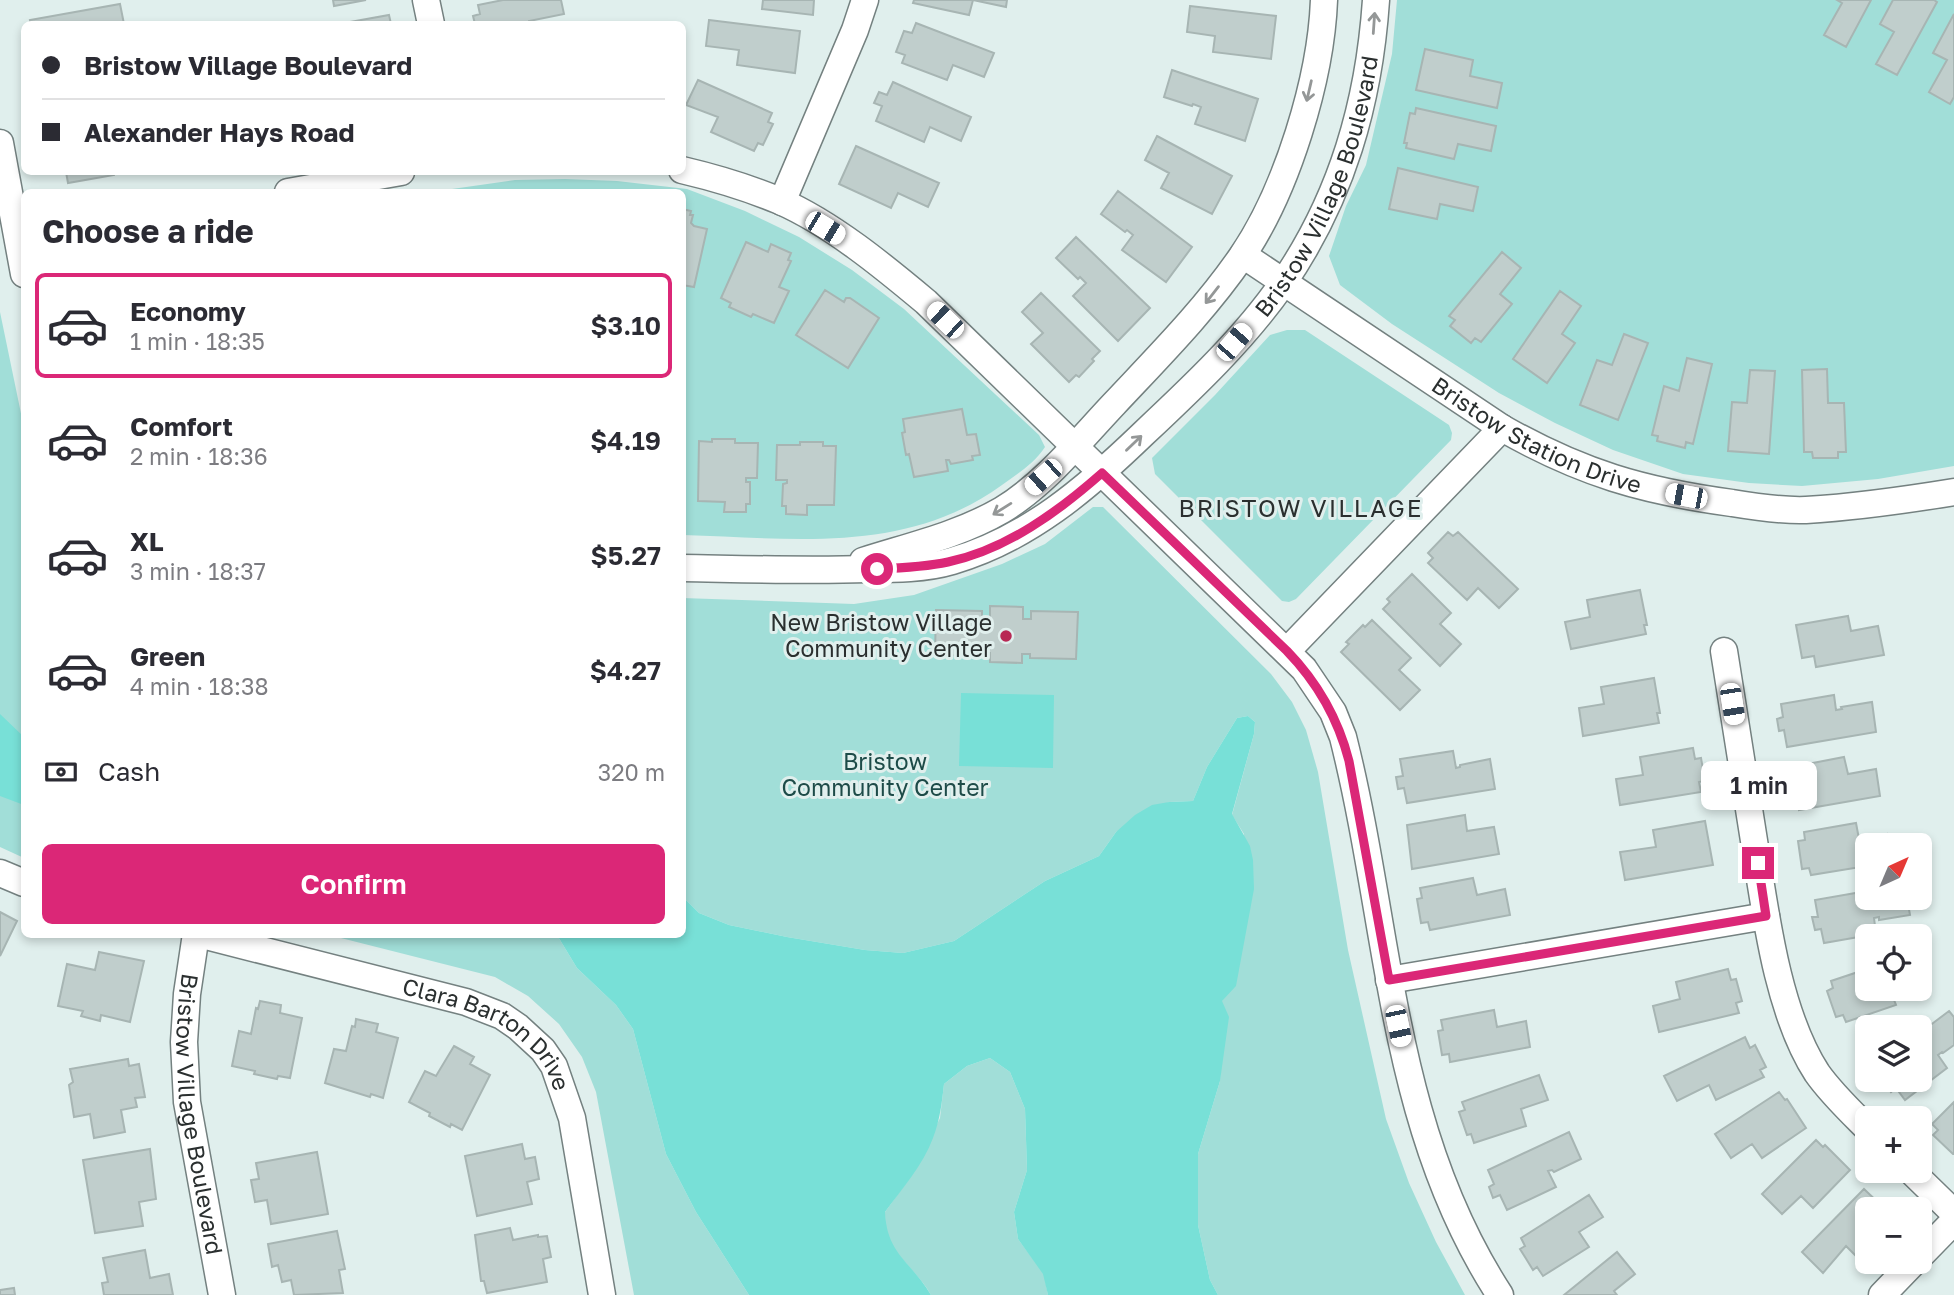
<!DOCTYPE html>
<meta charset="utf-8">
<style>
body{margin:0;font-family:"Golos Text",sans-serif;background:#f7f7f7;color:#2b2b33;height:100vh;display:flex;flex-direction:column;font-size:26px;white-space:nowrap}
*{box-sizing:border-box;margin:0}
p{font-size:23px;color:#7c7c81}
.icon{flex:none;width:38px;height:38px;fill:none;stroke:currentColor;stroke-width:2;stroke-linecap:round;stroke-linejoin:round}
.map{position:relative;flex:1;overflow:hidden}
.details{position:absolute;left:21px;top:189px;width:665px;height:749px;display:flex;flex-direction:column;background:#fff;border-radius:10px;box-shadow:0 4px 10px #0003}
.details>*{flex:none}
.banner{position:absolute;left:21px;top:21px;width:665px;height:154px;border-radius:10px;box-shadow:0 4px 10px #0003;display:grid;align-content:center;height:154px;padding:0 21px;background:#fff}
.needle{width:46px;rotate:44deg}
.controls{position:absolute;left:1855px;top:833px;display:grid;gap:14px}
.controls a{display:grid;place-items:center;width:77px;height:77px;border-radius:10px;background:#fff;box-shadow:0 4px 10px #0003;font-size:35px}
.end{position:absolute;width:32px;height:32px;margin:-16px;border:9px solid #db2777;background:#fff;box-shadow:0 0 0 4px #fff}
.from{border-radius:50%}
.bubble{position:absolute;height:49px;border-radius:10px;background:#fff;box-shadow:0 4px 10px #0003;font-size:23px;font-weight:600;line-height:49px;text-align:center}
.car{position:absolute;width:21px;height:42px;margin:-21px -10px;border-radius:9px;box-shadow:0 0 5px 2px #0007;background:linear-gradient(#fff 24%,#345 0 40%,#fff 0 76%,#345 0 86%,#fff 0)}
.banner b{display:flex;align-items:center;gap:24px;height:66px;font-size:26px}
.banner b+b{border-top:2px solid #e1e1e2}
.banner i{width:18px;height:18px;background:#2b2b33}
ul{padding:0;list-style:none}
li{display:flex;align-items:center;gap:21px;height:105px;margin:0 14px 10px;padding:0 7px;border:4px solid transparent;border-radius:10px}
li div{flex:1}
li b{display:block;font-size:26px}
li em{font-style:normal;font-weight:600}
li.selected{border-color:#db2777}
li>.icon{width:63px;height:63px;stroke-width:1.5}
h2{padding:0 21px;font-size:32px;line-height:84px}
.pay{display:flex;align-items:center;gap:18px;height:77px;padding:0 21px;font-size:26px}
.pay p{margin-inline-start:auto}
.primary-button{display:flex;gap:14px;margin-top:auto;padding:14px 21px}
.primary-button a{flex:1;height:80px;border-radius:10px;background:#db2777;color:#fff;font-size:28px;font-weight:600;line-height:80px;text-align:center}
.map>svg:first-child{display:block}
.green{fill:#a1ded8}
.water{fill:#78e0d7}
.building{fill:#c0cecc;stroke:#a7b5b3;stroke-width:2}
.lines{fill:none;stroke-linecap:round;stroke-linejoin:round}
.minor-casing{stroke:#748180;stroke-width:29}
.minor{stroke:#fff;stroke-width:26}
.oneway{stroke:#949797}
.route{stroke:#db2777;stroke-width:9}
.poi-dot{fill:#b82854;stroke:#e0efed;stroke-width:2.5}
.labels{text-anchor:middle;stroke-width:6;stroke-linejoin:round;paint-order:stroke}
.street-label{font-size:23px;fill:#2a2f2f;stroke:#e0efed}
.poi-label{font-size:23px;fill:#2a2f2f;stroke:#e0efed;text-anchor:end}
.park-label{font-size:23px;fill:#1d4b48;stroke:#e0efed}
.neighbourhood-label{font-size:24px;letter-spacing:2px;fill:#2a2f2f;stroke:#e0efed}
</style>
<div class="map">
<svg width="1954" height="1295" viewBox="0 0 1954 1295">
<rect width="100%" height="100%" fill="#e0efed"/>
<path class="green" d="M1397,0H1954V466L1878,479L1802,486L1749,483L1683,474L1613,450L1555,423L1499,393L1392,324L1340,285L1329,256L1346,206L1366,165L1392,54Z
M565,179L617,181L687,189L745,211L799,237L852,270L904,309L1039,435L1045,447C1034,464 1018,473 1002,485C905,555 795,538 683,535L682,192H431L515,180Z
M0,312L24,428V858L0,847Z
M1287,330H1305L1449,425L1452,433L1451,440L1296,599L1289,602L1282,601L1155,474L1152,458L1215,395L1270,335Z
M1093,507H1103L1271,674L1292,702L1306,730L1318,772L1348,950L1386,1119L1409,1183L1436,1242L1465,1295H1218L1210,1280L1198,1225V1154L1220,1081L1222,1001L1244,834L1232,815L1254,734L1255,722L1248,716L1237,718L1207,767L1193,801L1169,802L1116,832L1099,856L1045,881L954,941L903,953L865,950L787,937L729,925L699,913L683,897L682,598L854,604L914,595L1002,564L1045,544Z
M329,935H557L577,968L616,1005L633,1029L666,1154L696,1212L749,1295H634L596,1092L582,1057L559,1024L528,996L495,977Z
M990,1058L1010,1072L1025,1109L1027,1170L1014,1212L1018,1239L1044,1274L1048,1295H931C919,1273 896,1258 887,1235C885,1228 885,1219 885,1212L911,1176L940,1118L944,1084L967,1066Z"/>
<path class="water" d="M961,693L1054,695L1053,768L959,766Z
M0,714L24,737V805L0,796Z
M1248,716L1255,722L1254,734L1232,814L1250,846L1253,860L1254,889L1236,986L1222,1001L1229,1017L1220,1081L1198,1154V1225L1210,1280L1218,1295H1048L1043,1274L1018,1239L1014,1212L1027,1170L1025,1109L1010,1072L990,1058L967,1066L944,1084C942,1102 940,1120 933,1138C923,1165 902,1189 885,1212C887,1255 911,1261 931,1295H749L696,1212L666,1154L633,1029L616,1005L577,968L557,935L682,934L683,897L699,913L729,925L787,937L865,950L903,953L954,941L1045,881L1099,856L1116,832L1135,815L1152,805L1169,802L1193,801L1207,767L1237,718Z"/>
<path class="building" d="M333,0H366L334,6Z
M503,0H561L564,14L529,21V24H475L473,16L480,14L478,5Z
M763,0H814L813,15L762,9Z
M914,0H973L969,15L913,3Z
M973,0H1007L1006,7Z
M1837,0H1871L1846,47L1824,35L1842,3Z
M1893,0H1934L1937,2L1897,75L1876,64L1894,32L1880,24Z
M120,4L124,24H31L30,20Z
M1190,6L1276,16L1271,59L1213,52L1215,36L1187,32Z
M1954,14V97L1950,104L1929,92L1947,60L1933,53Z
M389,15L391,24H339Z
M709,20L800,31L795,73L737,65L739,50L706,46Z
M916,23L994,53L984,77L953,65L947,80L902,63L905,55L896,52L904,31L912,33Z
M1425,49L1473,60L1470,76L1502,83L1497,108L1416,90Z
M1172,70L1258,99L1245,141L1195,124L1201,107L1193,104L1192,106L1164,97Z
M698,80L772,113L768,122L773,124L763,145L758,143L754,151L711,132L718,117L686,105Z
M893,82L971,117L961,141L930,127L924,142L876,121L882,106L874,103L879,92L887,95Z
M1416,108L1496,126L1491,151L1458,144L1454,159L1406,148L1407,143H1404L1410,113L1415,114Z
M1157,136L1232,176L1212,214L1161,188L1169,173L1145,160Z
M856,146L939,183L928,207L898,193L891,208L839,184Z
M1398,168L1478,187L1473,211L1440,204L1437,219L1389,209Z
M66,172H114V175L68,183Z
M1118,191L1192,247L1166,282L1122,250L1133,235L1127,230L1125,232L1101,214Z
M682,209L691,211L690,215H693L691,223L694,226L707,229L694,287L682,285Z
M1076,237L1150,308L1118,341L1073,296L1086,283L1080,277L1078,279L1056,258Z
M746,242L768,252L771,244L791,253L788,260L791,261L779,287L789,291L774,323L753,314L751,317L729,307L731,303L721,298Z
M1502,252L1521,268L1500,294L1512,304L1481,342L1475,338L1471,343L1450,326L1455,320L1449,316Z
M825,290L844,302L846,298H850L879,318L848,368L796,335Z
M1560,291L1581,306L1562,334L1575,343L1547,383L1513,359Z
M1041,293L1100,351L1092,359L1094,361L1079,377L1076,375L1069,382L1031,344L1043,333L1022,312Z
M1624,334L1648,343L1618,420L1580,405L1597,360L1612,365Z
M1687,358L1712,364L1693,444L1686,442L1685,448L1657,441L1658,436L1652,435L1664,386L1679,391Z
M1827,369L1828,403H1844L1846,452H1838V458H1813L1812,452H1804L1802,370Z
M1750,370L1775,371L1769,454L1728,451L1732,402L1747,403Z
M962,409L967,435L976,434L980,455L972,456L973,460L951,464L949,460H946L948,471L914,477L909,454L906,455L902,433L905,432L903,419Z
M712,439H735V443H758L757,478H746V482H750V504H746V512H724L725,502L698,501L699,441L712,442Z
M800,442H823V446H836L834,505H807V515L786,514V506H782L783,484L787,483V480H776L777,445H800Z
M1448,532L1453,536L1458,532L1518,589L1499,608L1478,588L1467,600L1428,563L1433,558L1428,553Z
M1412,574L1451,613L1440,624L1461,644L1440,666L1383,609L1390,602L1387,599Z
M1640,590L1647,625H1644L1646,634L1571,649L1565,622L1590,617L1587,600Z
M990,606L1023,607V619H1031V611L1078,612L1076,659L1030,658V654H1022V663L990,662V653H980V656L935,655L936,610L982,611V617H990Z
M1848,616L1851,631L1878,626L1884,655L1816,667L1814,656L1802,658L1796,625Z
M1372,620L1411,658L1399,670L1420,690L1400,710L1341,652L1349,644L1346,642L1363,625L1365,627Z
M1654,678L1660,713H1657L1659,723L1583,736L1579,708L1604,704L1601,687Z
M1834,695L1836,710L1842,709L1841,707L1872,702L1876,732L1787,747L1784,730L1779,731L1777,719L1783,717L1781,704Z
M1693,748L1695,759L1701,758L1705,781L1699,782L1701,792L1620,805L1616,779L1643,775L1640,757Z
M1453,751L1456,768L1460,767V765L1490,759L1495,789L1407,803L1404,788L1398,789L1396,777L1403,776L1400,759Z
M1844,757L1848,774L1876,769L1880,796L1799,810L1798,802L1791,804L1786,776L1794,775L1792,767Z
M1465,815L1467,831L1494,827L1499,854L1412,869L1407,825Z
M1705,821L1713,865L1625,880L1620,852L1656,847L1653,830Z
M1856,823L1859,839L1887,834L1889,845H1867V866L1811,875L1809,868L1802,869L1798,841L1805,840L1804,832Z
M1473,878L1477,895L1505,889L1510,915L1430,930L1428,922L1421,923L1417,899L1422,898L1420,888Z
M1867,891V898H1907L1910,915L1879,920V917L1874,918L1876,934L1824,943L1821,929L1815,930L1812,917H1818L1815,900Z
M0,912L17,921L0,956Z
M99,952L144,961L130,1022L101,1015L100,1021L81,1016L83,1011L58,1006L67,964L95,970Z
M1728,969L1731,980L1736,979L1742,1001L1736,1003L1739,1013L1659,1032L1653,1006L1680,999L1676,982Z
M1867,969V989H1893L1890,990L1896,1005L1846,1022L1843,1015L1836,1017L1827,991L1833,988L1831,981Z
M260,1001L281,1005L280,1013L302,1018L290,1078L278,1076L277,1079L254,1074L255,1071L232,1066L239,1031L251,1034L256,1008L258,1009Z
M1494,1010L1497,1027L1526,1021L1530,1047L1450,1062L1449,1054L1442,1055L1438,1031L1443,1030L1441,1020Z
M1949,1011L1954,1017V1045L1943,1053L1942,1052L1938,1055L1947,1068L1905,1100L1896,1088L1891,1092L1883,1082L1886,1080H1920V1033Z
M356,1019L378,1024L376,1032L398,1038L383,1098L371,1094L370,1097L325,1083L334,1049L346,1051L352,1026L355,1027Z
M1745,1037L1750,1048L1755,1045L1766,1067L1760,1070L1764,1077L1716,1100L1709,1085L1677,1101L1664,1076Z
M454,1046L474,1057L470,1064L490,1075L462,1130L451,1124L450,1127L429,1116L430,1113L409,1102L425,1071L436,1076Z
M128,1059L129,1066L139,1064L145,1097L135,1098L137,1107L121,1110L125,1132L94,1138L90,1114L74,1117L69,1085L73,1082L70,1069Z
M1539,1075L1548,1100L1521,1109L1526,1126L1474,1143L1471,1134L1467,1135L1459,1112L1465,1110L1462,1102Z
M1779,1092L1785,1100L1787,1099L1806,1128L1762,1158L1752,1144L1731,1158L1715,1134Z
M1954,1102V1154H1953L1933,1135L1938,1130L1932,1124Z
M1569,1132L1581,1159L1554,1172L1552,1170L1548,1171L1556,1187L1507,1210L1500,1195L1493,1198L1489,1187L1494,1184L1488,1170Z
M1816,1140L1823,1147L1825,1145L1850,1170L1813,1208L1801,1196L1782,1214L1762,1194Z
M522,1144L525,1159L535,1157L539,1179L527,1182L532,1204L477,1216L465,1156Z
M150,1149L156,1199L139,1202L143,1226L95,1233L83,1160Z
M317,1152L328,1214L271,1224L267,1200L255,1202L251,1180L259,1179L256,1163Z
M1864,1189L1885,1209H1867V1248L1858,1258L1846,1246L1823,1273L1802,1252Z
M1589,1195L1603,1217L1579,1232L1589,1247L1543,1276L1537,1267L1533,1270L1520,1249L1525,1246L1521,1238Z
M510,1228L513,1240L538,1235V1237L547,1236L551,1257L543,1259L547,1282L487,1293L484,1281H481L475,1235Z
M337,1231L345,1269L339,1270L343,1293L294,1295L291,1280L282,1282L278,1265L272,1267L268,1244Z
M145,1250L150,1278L169,1274L173,1295H104L102,1283L108,1282L103,1258Z
M1617,1252L1635,1274L1614,1291L1617,1295H1564Z
M14,1288L15,1295H0V1290Z"/>
<g class="lines">
<defs>
<g id="minor">
<path d="M426,0L431,24"/>
<path d="M0,143L24,274"/>
<path d="M682,170C716,178 749,188 780,201C832,224 883,266 926,302L1304,669L1333,712L1343,737C1391,927 1389,1125 1500,1295"/>
<path d="M288,192L401,172"/>
<path d="M782,202L855,30L865,0"/>
<path id="s1" d="M1243,255L1502,428C1581,473 1643,491 1732,503C1756,507 1782,511 1806,510C1856,507 1905,500 1954,492"/>
<path d="M863,561C910,546 959,535 1002,510C1045,484 1079,441 1114,404C1158,357 1205,310 1242,256C1287,190 1321,79 1324,0"/>
<path id="s2" d="M682,568C744,569 806,571 868,569C895,569 925,569 952,561C1028,539 1087,488 1143,434C1192,388 1245,338 1283,283C1342,197 1369,103 1376,0"/>
<path d="M1287,651L1502,428"/>
<path d="M1724,651C1734,717 1745,782 1755,847C1766,917 1778,1013 1817,1073C1831,1093 1850,1111 1867,1128"/>
<path d="M0,873L24,883"/>
<path id="s3" d="M196,934L187,994L184,1042L187,1102L222,1295"/>
<path id="s4" d="M198,934L466,1002L502,1016L518,1027L543,1050L554,1066L572,1118L602,1295"/>
<path d="M1389,980L1766,916"/>
<path d="M1911,1171L1954,1213"/>
<path d="M1920,1256L1954,1221"/>
<path d="M1882,1295L1914,1262"/>
</g>
</defs>
<use href="#minor" class="minor-casing"/>
<use href="#minor" class="minor"/>
</g>
<defs><path id="oneway-shaft" d="M-6 0H5M1.5-3L5.5 0L1.5 3" fill="none" stroke-width="1.6" stroke-linecap="round" stroke-linejoin="round" transform="scale(1.75)"/></defs>
<g class="oneway">
<use href="#oneway-shaft" transform="translate(1374 23) rotate(-86)"/>
<use href="#oneway-shaft" transform="translate(1309 91) rotate(103)"/>
<use href="#oneway-shaft" transform="translate(1212 295) rotate(128)"/>
<use href="#oneway-shaft" transform="translate(1134 443) rotate(-44)"/>
<use href="#oneway-shaft" transform="translate(1002 509) rotate(148)"/>
</g>
<g class="lines">
<path class="route" d="M877,569C901,568 925,567 948,562C1006,550 1059,511 1102,473L1287,651C1318,683 1338,718 1349,761L1389,980L1766,916L1758,863"/>
</g>
<circle class="poi-dot" cx="1006" cy="636" r="7"/>
<g class="labels">
<g class="street-label">
<text dy="8" stroke="none"><textPath href="#s2" startOffset="812">Bristow Village Boulevard</textPath></text>
<text dy="8" stroke="none"><textPath href="#s1" startOffset="346">Bristow Station Drive</textPath></text>
<text dy="8" stroke="none"><textPath href="#s4" startOffset="312">Clara Barton Drive</textPath></text>
<text dy="8" stroke="none"><textPath href="#s3" startOffset="182">Bristow Village Boulevard</textPath></text>
</g>
<g class="poi-label">
<text x="992" y="631">New Bristow Village<tspan x="992" dy="26">Community Center</tspan></text>
</g>
<g class="park-label">
<text x="885" y="770">Bristow<tspan x="885" dy="26">Community Center</tspan></text>
</g>
<g class="neighbourhood-label">
<text x="1301" y="517">BRISTOW VILLAGE</text>
</g>
</g>
</svg>
<div class="controls">
<a><svg class="needle" viewBox="-14 -14 28 28"><path d="M0-13l5 13h-10z" fill="#e53935"/><path d="M0 13l5-13h-10z" fill="#7c7c81"/></svg></a>
<a><svg class="icon" aria-label="locate" viewBox="0 0 24 24"><circle cx="12" cy="12" r="6"/><path d="M12 2v4M12 18v4M2 12h4M18 12h4"/></svg></a>
<a><svg class="icon" aria-label="layers" viewBox="0 0 24 24"><path d="M12 4l9 5-9 5-9-5zM3 14l9 5 9-5"/></svg></a>
<a>+</a>
<a>−</a>
</div>
<i class="end from" style="left:877px;top:569px"></i>
<i class="end" style="left:1758px;top:863px"></i>
<div class="bubble" style="left:1701px;top:761px;width:116px">1 min</div>
<i class="car" style="left:825px;top:228px;rotate:121deg"></i>
<i class="car" style="left:945px;top:320px;rotate:314deg"></i>
<i class="car" style="left:1234px;top:342px;rotate:41deg"></i>
<i class="car" style="left:1043px;top:477px;rotate:228deg"></i>
<i class="car" style="left:1686px;top:496px;rotate:281deg"></i>
<i class="car" style="left:1732px;top:704px;rotate:171deg"></i>
<i class="car" style="left:1398px;top:1026px;rotate:168deg"></i>
<div class="banner">
<b><i class="from"></i>Bristow Village Boulevard</b>
<b><i></i>Alexander Hays Road</b>
</div>
<section class="details">
<h2>Choose a ride</h2>
<ul>
<li class="selected"><svg class="icon" aria-label="car" viewBox="0 0 24 24"><path d="M5 17H2v-5l4-1 3-4h7l3 4 3 1v5h-3M9 17h6M6 11h13"/><circle cx="7" cy="17" r="2"/><circle cx="17" cy="17" r="2"/></svg><div><b>Economy</b><p>1 min · 18:35</p></div><em>$3.10</em></li>
<li><svg class="icon" aria-label="car" viewBox="0 0 24 24"><path d="M5 17H2v-5l4-1 3-4h7l3 4 3 1v5h-3M9 17h6M6 11h13"/><circle cx="7" cy="17" r="2"/><circle cx="17" cy="17" r="2"/></svg><div><b>Comfort</b><p>2 min · 18:36</p></div><em>$4.19</em></li>
<li><svg class="icon" aria-label="car" viewBox="0 0 24 24"><path d="M5 17H2v-5l4-1 3-4h7l3 4 3 1v5h-3M9 17h6M6 11h13"/><circle cx="7" cy="17" r="2"/><circle cx="17" cy="17" r="2"/></svg><div><b>XL</b><p>3 min · 18:37</p></div><em>$5.27</em></li>
<li><svg class="icon" aria-label="car" viewBox="0 0 24 24"><path d="M5 17H2v-5l4-1 3-4h7l3 4 3 1v5h-3M9 17h6M6 11h13"/><circle cx="7" cy="17" r="2"/><circle cx="17" cy="17" r="2"/></svg><div><b>Green</b><p>4 min · 18:38</p></div><em>$4.27</em></li>
</ul>
<div class="pay"><svg class="icon" aria-label="cash" viewBox="0 0 24 24"><path d="M3 7h18v10H3z"/><circle cx="12" cy="12" r="2"/></svg>Cash<p>320 m</p></div>
<div class="primary-button"><a>Confirm</a></div>
</section>
</div>
